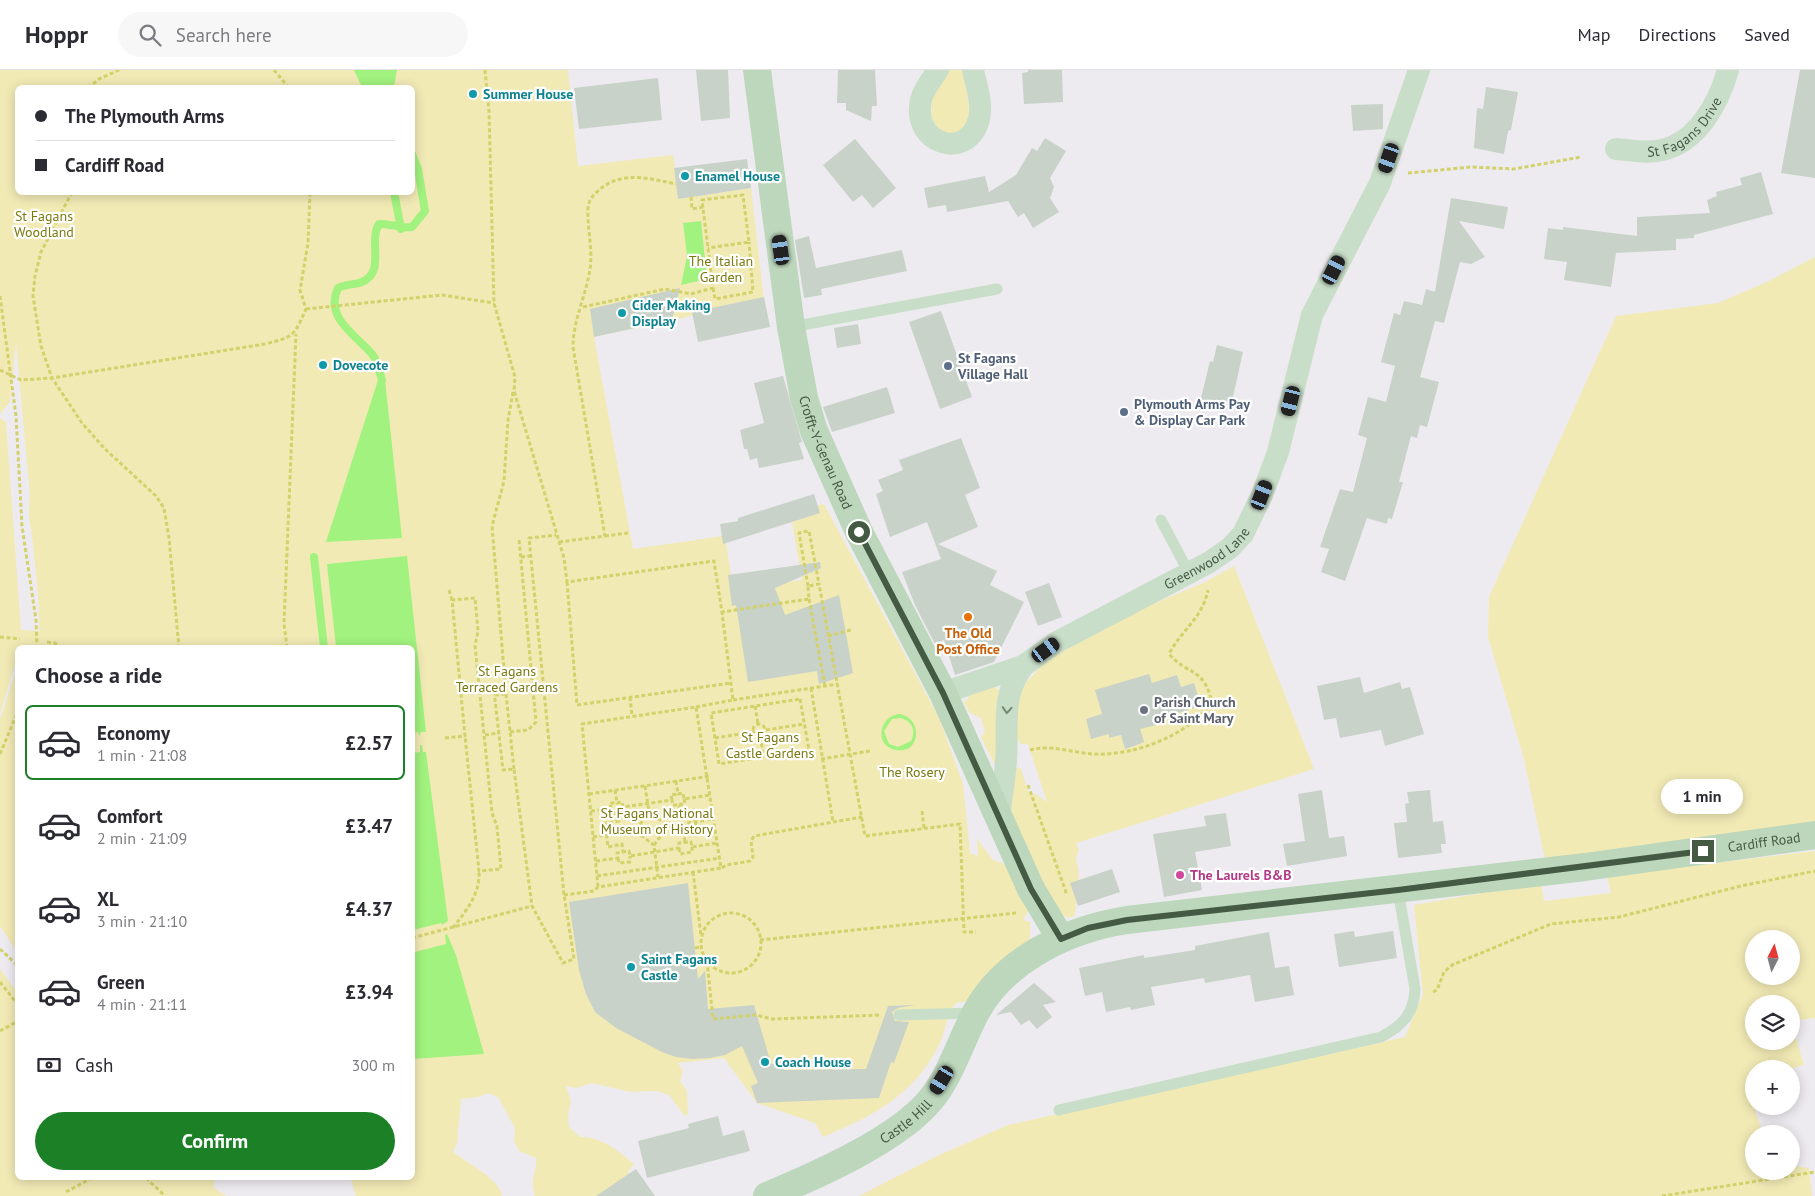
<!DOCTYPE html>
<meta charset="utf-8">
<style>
body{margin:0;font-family:"PT Sans",sans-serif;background:#f7f7f7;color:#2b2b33;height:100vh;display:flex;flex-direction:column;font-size:19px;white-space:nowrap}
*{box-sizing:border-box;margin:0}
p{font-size:16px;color:#7c7c81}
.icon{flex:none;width:28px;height:28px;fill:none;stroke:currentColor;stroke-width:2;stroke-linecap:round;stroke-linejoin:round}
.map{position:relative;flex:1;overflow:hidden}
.sheet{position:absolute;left:15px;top:575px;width:400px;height:535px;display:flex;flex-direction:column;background:#fff;border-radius:8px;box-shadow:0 2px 12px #0003}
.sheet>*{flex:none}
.banner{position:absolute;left:15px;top:15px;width:400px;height:110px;border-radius:8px;box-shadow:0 2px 12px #0003;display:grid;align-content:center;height:110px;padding:0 20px;background:#fff}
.needle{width:32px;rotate:6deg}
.buttons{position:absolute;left:1745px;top:860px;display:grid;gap:10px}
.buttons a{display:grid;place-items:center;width:55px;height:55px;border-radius:50%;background:#fff;box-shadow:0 2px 12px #0003;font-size:25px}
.end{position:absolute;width:22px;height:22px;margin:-11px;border:6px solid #445a43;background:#fff;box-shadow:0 0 0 2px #fff}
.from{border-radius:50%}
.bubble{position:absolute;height:35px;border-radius:18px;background:#fff;box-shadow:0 2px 12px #0003;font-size:16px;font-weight:700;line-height:35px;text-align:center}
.car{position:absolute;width:15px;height:30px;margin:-15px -8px;border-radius:6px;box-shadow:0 0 4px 1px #0007;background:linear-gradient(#222 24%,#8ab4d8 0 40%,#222 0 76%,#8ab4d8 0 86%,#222 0)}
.banner b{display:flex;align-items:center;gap:18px;height:48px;font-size:19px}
.banner b+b{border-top:1px solid #e1e1e2}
.banner i{width:12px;height:12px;background:#2b2b33}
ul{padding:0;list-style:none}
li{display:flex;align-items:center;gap:15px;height:75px;margin:0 10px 8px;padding:0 10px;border:2px solid transparent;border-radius:8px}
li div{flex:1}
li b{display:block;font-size:19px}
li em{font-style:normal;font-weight:700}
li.selected{border-color:#1c8126}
li>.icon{width:45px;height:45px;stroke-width:1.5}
h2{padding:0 20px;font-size:22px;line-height:60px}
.pay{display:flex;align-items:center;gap:12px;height:55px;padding:0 20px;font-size:19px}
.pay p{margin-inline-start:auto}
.action{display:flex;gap:10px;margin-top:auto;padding:10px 20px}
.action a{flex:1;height:58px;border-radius:30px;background:#1c8126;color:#fff;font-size:20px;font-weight:700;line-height:58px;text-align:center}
header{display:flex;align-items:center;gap:30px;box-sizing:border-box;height:70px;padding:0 25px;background:#fff;border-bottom:1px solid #e1e1e2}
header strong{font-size:24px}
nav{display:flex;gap:28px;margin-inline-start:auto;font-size:18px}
.search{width:350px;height:45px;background:#f7f7f7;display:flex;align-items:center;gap:12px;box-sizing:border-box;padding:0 18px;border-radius:28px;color:#7c7c81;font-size:19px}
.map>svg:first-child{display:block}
.green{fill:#f2eab5;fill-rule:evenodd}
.water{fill:#a1f27e;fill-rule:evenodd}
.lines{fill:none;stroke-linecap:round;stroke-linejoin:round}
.stream{stroke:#a1f27e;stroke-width:8}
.building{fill:#c8d2c9}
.path{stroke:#d2d16a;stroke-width:3;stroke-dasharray:4 2.5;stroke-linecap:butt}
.lane{stroke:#c9dec8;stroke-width:11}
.street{stroke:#c9dec8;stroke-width:22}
.secondary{stroke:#bcd7bc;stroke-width:28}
.oneway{stroke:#738872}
.route{stroke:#445a43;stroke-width:6}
.culture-dot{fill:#0f9aa8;stroke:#fff;stroke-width:2}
.service-dot{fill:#5c6f8a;stroke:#fff;stroke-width:2}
.food-dot{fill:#e8710a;stroke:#fff;stroke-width:2}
.worship-dot{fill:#6b7280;stroke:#fff;stroke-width:2}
.hotel-dot{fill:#d1479c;stroke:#fff;stroke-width:2}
.labels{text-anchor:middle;stroke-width:4.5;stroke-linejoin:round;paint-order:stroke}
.culture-label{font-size:14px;font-weight:bold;fill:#0d838f;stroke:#fff;text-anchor:start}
.street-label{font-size:14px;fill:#445a43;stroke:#fff}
.park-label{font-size:14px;fill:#7a7a0f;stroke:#fff}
.service-label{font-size:14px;font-weight:bold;fill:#4e5e75;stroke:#fff;text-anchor:start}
.food-label{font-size:14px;font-weight:bold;fill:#c56008;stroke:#fff}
.worship-label{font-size:14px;font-weight:bold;fill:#5b616d;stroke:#fff;text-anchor:start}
.hotel-label{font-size:14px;font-weight:bold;fill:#b23c85;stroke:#fff;text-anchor:start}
</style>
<header>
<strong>Hoppr</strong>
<div class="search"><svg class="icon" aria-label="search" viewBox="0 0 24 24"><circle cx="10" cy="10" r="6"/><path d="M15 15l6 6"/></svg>Search here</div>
<nav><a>Map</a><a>Directions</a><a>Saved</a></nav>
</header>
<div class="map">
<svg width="1815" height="1126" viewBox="0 0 1815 1126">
<rect width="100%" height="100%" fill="#edebef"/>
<path class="green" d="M0,0H568L578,96L673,85L675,98L698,126L751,118L764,230L594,267L633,479L723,466L726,472L733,520L802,510L792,452L799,441L824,434L939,648L963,714L970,783L978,786L977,769L993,790L1002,793L1010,800C1008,775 1001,717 1017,697L1021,699L1029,724H1036L1047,732L1028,674H1021L1015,666L1020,619L1047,590L1138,540L1203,513L1234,496L1314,699L1076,773L1079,780L1076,787L1079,805L1075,845L1070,848L1031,836L1023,850L1030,852V871L986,904L968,931L956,933C946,944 946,962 939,975C913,1026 873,1046 823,1067L815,1053L757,1033L724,988L678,993L683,1001L680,1011L687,1021L688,1044L685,1046L669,1025L657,1021L631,1022L592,1013L576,1018L566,1016L571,1031L568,1046L569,1057L580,1067C602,1067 617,1080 634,1094L628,1102L629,1126H535C529,1107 537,1105 536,1088L519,1081L514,1071L515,1058L498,1027L488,1023L478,1027L461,1029L457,1073L453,1082C467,1093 500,1109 502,1126H356L351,1110L342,1108H412V578H18L17,588L0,643V348L6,352L21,560L41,561L39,560C40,532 36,503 33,475C31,454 27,449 30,426L16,273L10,332L0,344ZM18,18H412V122H18Z
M949,0H963L971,49L957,64L942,63L931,49L932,29Z
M1815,187V751L1778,758L1545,790L1524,689L1488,567L1489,527L1616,246L1718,233L1769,211Z
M17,597L18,882H17L0,856V649Z
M993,615L1000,621L998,692L994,693L981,667L985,662L981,648L970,643L964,633L971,624Z
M1815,781V948L1791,951L1804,995L1790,999H1754V1004L1749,1005L1752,1031L1763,1064H1754V1101H1791V1096L1809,1098L1812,1126H859L937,1086L1008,1055L1405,967L1423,924L1414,835L1541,813L1544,831L1611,823L1607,806ZM1754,869H1791V906H1754ZM1754,934H1791V971H1754Z
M0,899L17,922L18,1108H220L215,1110L213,1117L226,1126H0Z"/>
<path class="water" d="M354,0H397L394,17H362Z
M701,151L707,209L681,215L687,186L683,153Z
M378,310H385L402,468L326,472Z
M407,486L426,662H421L419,666L418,662L413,663L412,578L336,577L327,494Z
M900,644C924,649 920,685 896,680C873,676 879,645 900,644ZM901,648C913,652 916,661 911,671L898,677L889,674L884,661L892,649Z
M420,675H422L423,682H426L448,851L442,855L441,853L413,860L412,683L420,682Z
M447,864L456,885L484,984L413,989V874L415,882L446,874L445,865Z"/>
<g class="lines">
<path class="stream" d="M394,122L401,159
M382,310C379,301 378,291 372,284C356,265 324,248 338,218C346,214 354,215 362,212C386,202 368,171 379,154C391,153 399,159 412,157L425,141L418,99L412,84
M314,487L324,578"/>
</g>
<path class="building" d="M696,0H728L730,48L701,51Z
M838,0H875L877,36H872L871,51L846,40V33H837Z
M1028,0H1062L1063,32L1024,34L1022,3L1028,2Z
M1800,0H1815V108L1781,103Z
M658,8L662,50L579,59L574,18Z
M1486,17L1518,22L1511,60L1508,61L1504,84L1474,78L1477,38L1483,39Z
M1383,34V59L1353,61L1351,35Z
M1045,68L1066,81L1050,108L1054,117L1050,128L1059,142L1033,158L1024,143L1018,147L1008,131L947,142L946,135L928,138L924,118L985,106L989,122L1016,105L1032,78L1037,81Z
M855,69L896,118L873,138L862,125L853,132L823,95Z
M747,89L751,118L678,129L674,98Z
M1761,102L1773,144L1694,165V168L1676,169V180L1616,183L1611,217L1564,210L1567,192L1544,189L1548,158L1563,160V157L1637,166V147L1710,143L1707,130L1717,126L1716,122L1742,115L1740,108Z
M1451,128L1508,137L1504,159L1459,151L1485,187L1471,194L1460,192L1444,253L1435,251L1420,307L1439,312L1427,357L1420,355L1417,368L1411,366L1399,412H1403L1392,449L1388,448L1387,454L1367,448L1345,511L1321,502L1329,479L1320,477L1340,419L1353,422L1367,368L1358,365L1368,327L1386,332L1395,296L1381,292L1394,243L1400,245L1404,231L1422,235L1426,219L1435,222Z
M809,166L816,198L902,180L907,201L821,219L822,225L804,228L795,170Z
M680,218L672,250L594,267L590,239Z
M764,227L770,257L698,272L692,242Z
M941,241L972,327L940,339L909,252Z
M858,254L861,274L837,278L834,258Z
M1217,275L1243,282L1230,340L1200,332L1210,291L1213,292Z
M783,306L802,372L799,373L804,389L759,398L757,388L750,390L747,379H744L740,360L764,353L754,313Z
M887,317L895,343L832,362L823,337Z
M961,368L980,418L965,425L978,457L938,474L997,501L990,515L1024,532L994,592L955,605L944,570L935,574L915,535L902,502L941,489L927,452L890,467L876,424L883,421L878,410L903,400L899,390Z
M814,424L820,443L723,474L720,454L738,451V448Z
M820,492L821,498L775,518L785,545L839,525L853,603L819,614L817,601L748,612L736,535L732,536L728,505Z
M1049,513L1062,547L1038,556L1025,522Z
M1149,604L1152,613L1177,605L1181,617L1194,613L1201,636L1162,648L1164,653L1140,659L1144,672L1134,676L1125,679L1121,665L1109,668V664L1091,669L1086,649L1102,644L1095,620Z
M1360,607L1364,623L1400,612L1402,619L1410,617L1424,664L1385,676L1381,660L1340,668L1336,648L1324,650L1317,616Z
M1322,720L1329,768L1344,766L1347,786L1287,796L1283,774L1305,771L1298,724Z
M1430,720L1433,752L1443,751L1446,774H1441L1442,783L1398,788L1394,753L1407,752L1405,734L1409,733L1407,722Z
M1226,743L1231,776L1195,782L1202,820L1164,827L1153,764L1206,756L1204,746Z
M1112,799L1120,822L1078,836L1070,813Z
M688,813L698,909L705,901L708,939L754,935L771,994L780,992L784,1000L866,999L888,936L915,935L898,938L892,942L895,951L909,952L894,993L891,992L879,1028L757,1033L751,1016L758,1013L742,976L725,985L710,988L692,989L676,987L662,982L616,958L595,942L586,924L579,900L569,832Z
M1354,861L1355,867L1393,861L1397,888L1339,897L1334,864Z
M1269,862L1275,898L1289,896L1294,925L1255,932L1250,905L1205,913L1204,908L1151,917L1155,935L1131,940L1130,937L1106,942L1102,922L1085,926L1079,898L1144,885V888L1195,880V876Z
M1034,913L1056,932L1043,935L1052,947L1037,959L1029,950L1021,955L1011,942L996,945Z
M718,1046L723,1066L744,1060L750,1081L647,1108L638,1071L689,1058L688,1054Z
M636,1099L655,1126H596Z"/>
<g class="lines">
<path class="path" d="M274,0L289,18
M485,0L489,41L494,233L515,307L514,321L564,488L567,512L714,491L722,542L809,529L808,516L819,514L865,766L960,754L964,862H976
M88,18L99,9L119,0
M1408,103L1471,97L1514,99L1581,87
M72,122L41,182L35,206L33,226L41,276L52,308L82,353L105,379L156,426L164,438L169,468L179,578
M691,127L692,139L703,137
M713,218L715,229L753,222L749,172
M0,226L16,346L22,456L36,550L37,578
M583,237L665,219L691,224L713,218L702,130L743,125L749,172L708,178
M306,239L442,225L494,233
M0,300L21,310L52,308L265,274C294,267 294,266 306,239L300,220L308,173L310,122
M513,322L508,350L504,411L492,456L506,624L495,625V630L503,700L514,699L532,836L563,893L574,889L564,825L529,468L556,465
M605,466L628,463
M559,472L605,466L573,277C573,250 586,226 590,199C593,179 587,158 588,138C589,131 591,127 597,122C619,100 648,108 676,114
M521,487L531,486
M567,512L577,635L731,613
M808,516L799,463L809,461L819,514
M449,520L452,530
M809,529L825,616
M828,566L851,560
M0,567L20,569
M47,572L55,573L61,578
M287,578L284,553L296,264
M811,618L833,752
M506,624L514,699
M630,627L632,646
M800,629L809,680L719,694L711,643Z
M733,630L838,614
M755,636L758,654
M696,637L733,630L722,542
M753 660a6 6 0 1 1 12 0a6 6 0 1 1-12 0Z
M766,660L804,654
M510,662L528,660L536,652L519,469
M485,665L499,663
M760,667L764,686
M445,668L465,666L452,530L475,528L478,561L475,576L492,743L497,756L501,799L479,801L465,666
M715,668L753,662
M1030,680C1050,674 1073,683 1094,684C1134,686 1188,666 1212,632C1203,596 1188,606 1169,584C1182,559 1202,549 1208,520
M0,684L18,641
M821,689L870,681
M676,711L678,724L683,723L684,729L710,725
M1028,715L1067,825
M645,716L649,742
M615,720L617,733L622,732L623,737L672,730L673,735H679L680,742L693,740L697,763L684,765L685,773
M589,724L711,706
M672,730L671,725L678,724
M679,735L685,733L684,729
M611,739L610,733H617
M591,741L611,739L612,744L618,743L619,751L605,753L608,777L622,774L623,782
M922,741L924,758
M618,743H624L623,737
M668,756L714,749
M593,767L635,761
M654,775L668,756L649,742L635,761L654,775L658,807
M679,778L680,784L692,782V777
M618,788L619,793L630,792V786
M596,791L618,788L617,783L629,781L630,786L679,778V773L691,772L692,777L717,773
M722,798L726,795L750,791L753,787L751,771L754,766L862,747
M693,802L701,866
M597,806L720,788
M564,825L594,821L598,817L721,798L696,637L582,654L598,817
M701 873a30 30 0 1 1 60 0a30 30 0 1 1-60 0Z
M453,858C467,839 480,825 479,801
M412,868L532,836
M760,870L1016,843
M695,878L701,877
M0,879L18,896
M707,891L713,949L756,945L772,949L881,945
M0,912L18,935
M1433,922L1437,920L1444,902L1452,895L1551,854L1619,847L1741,816L1815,801
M0,961L18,951
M146,1108L165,1126
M66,1122L92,1108
M1662,1126L1815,1102"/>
<path class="lane" d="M791,257L997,219
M1161,450L1189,503
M899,945L975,943
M1059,1040L1381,967C1402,956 1414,944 1415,919L1398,820"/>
<g class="street">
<path d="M938,0C932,9 923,20 921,30C911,74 968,92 979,49C983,33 976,15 973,0"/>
<path id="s1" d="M1616,79C1632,80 1647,84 1662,80C1698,72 1719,32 1728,0"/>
<path id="s2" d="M943,623L1023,596L1057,572L1208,493L1230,478L1243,464L1262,425L1278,382L1312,245L1380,113L1419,0"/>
<path d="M999,748C1001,729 1005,709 1006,690C1009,653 1000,628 1023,596"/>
</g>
<g class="secondary">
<path id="s3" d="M757,0L791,257L804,328L814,361L859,462L943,623L1031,819L1061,869"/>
<path id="s4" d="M767,1126C815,1106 900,1069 932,1028C951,1004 961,971 975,944C1004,889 1069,859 1127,850L1585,797L1815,765"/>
</g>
</g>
<defs><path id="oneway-chevron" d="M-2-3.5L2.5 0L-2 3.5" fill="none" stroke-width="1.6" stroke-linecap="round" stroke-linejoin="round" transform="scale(1.25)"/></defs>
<use class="oneway" href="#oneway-chevron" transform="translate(1007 640) rotate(94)"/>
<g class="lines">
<path class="route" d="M859,462L943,623L1031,819L1061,869L1088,858L1127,850L1398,820L1703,781"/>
</g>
<g class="culture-dot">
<circle cx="473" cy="24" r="5"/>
<circle cx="685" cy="106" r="5"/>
<circle cx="622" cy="243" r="5"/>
<circle cx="323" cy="295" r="5"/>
<circle cx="631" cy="897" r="5"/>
<circle cx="765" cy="992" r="5"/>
</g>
<g class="service-dot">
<circle cx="948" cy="296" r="5"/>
<circle cx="1124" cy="342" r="5"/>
</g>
<circle class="food-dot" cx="968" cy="547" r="5"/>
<circle class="worship-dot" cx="1144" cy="640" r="5"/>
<circle class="hotel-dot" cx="1180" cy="805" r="5"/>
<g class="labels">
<g class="culture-label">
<text x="483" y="29">Summer House</text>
<text x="695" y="111">Enamel House</text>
<text x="632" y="240">Cider Making<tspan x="632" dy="16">Display</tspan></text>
<text x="333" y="300">Dovecote</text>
<text x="641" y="894">Saint Fagans<tspan x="641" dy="16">Castle</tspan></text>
<text x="775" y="997">Coach House</text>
</g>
<g class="street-label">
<text dy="5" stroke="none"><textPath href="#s1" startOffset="78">St Fagans Drive</textPath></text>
<text dy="5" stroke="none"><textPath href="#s3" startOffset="390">Crofft-Y-Genau Road</textPath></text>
<text dy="5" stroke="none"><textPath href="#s2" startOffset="298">Greenwood Lane</textPath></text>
<text dy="5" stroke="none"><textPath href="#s4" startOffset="1115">Cardiff Road</textPath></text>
<text dy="5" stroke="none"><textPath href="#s4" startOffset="158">Castle Hill</textPath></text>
</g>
<g class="park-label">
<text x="44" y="151">St Fagans<tspan x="44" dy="16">Woodland</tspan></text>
<text x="721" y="196">The Italian<tspan x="721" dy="16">Garden</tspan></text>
<text x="507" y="606">St Fagans<tspan x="507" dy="16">Terraced Gardens</tspan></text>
<text x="770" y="672">St Fagans<tspan x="770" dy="16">Castle Gardens</tspan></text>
<text x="912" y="707">The Rosery</text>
<text x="657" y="748">St Fagans National<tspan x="657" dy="16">Museum of History</tspan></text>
</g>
<g class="service-label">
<text x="958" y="293">St Fagans<tspan x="958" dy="16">Village Hall</tspan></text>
<text x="1134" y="339">Plymouth Arms Pay<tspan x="1134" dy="16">&amp; Display Car Park</tspan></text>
</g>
<g class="food-label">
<text x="968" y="568">The Old<tspan x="968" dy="16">Post Office</tspan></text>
</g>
<g class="worship-label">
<text x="1154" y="637">Parish Church<tspan x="1154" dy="16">of Saint Mary</tspan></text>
</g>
<g class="hotel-label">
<text x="1190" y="810">The Laurels B&amp;B</text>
</g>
</g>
</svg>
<div class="buttons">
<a><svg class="needle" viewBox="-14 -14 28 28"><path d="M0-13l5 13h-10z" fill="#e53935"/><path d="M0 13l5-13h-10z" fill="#7c7c81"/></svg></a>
<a><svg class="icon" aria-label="layers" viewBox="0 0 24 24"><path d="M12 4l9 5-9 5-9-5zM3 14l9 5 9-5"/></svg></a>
<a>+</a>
<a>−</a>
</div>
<i class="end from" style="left:859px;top:462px"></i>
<i class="end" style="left:1703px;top:781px"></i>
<div class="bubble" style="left:1661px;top:709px;width:82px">1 min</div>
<i class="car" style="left:1389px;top:88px;rotate:199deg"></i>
<i class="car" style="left:781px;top:180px;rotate:352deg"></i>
<i class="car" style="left:1334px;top:200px;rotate:27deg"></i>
<i class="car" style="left:1291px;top:331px;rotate:194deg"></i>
<i class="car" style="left:1262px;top:425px;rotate:21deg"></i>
<i class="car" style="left:1046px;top:580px;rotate:54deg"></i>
<i class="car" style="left:942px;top:1010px;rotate:211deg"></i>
<div class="banner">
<b><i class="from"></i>The Plymouth Arms</b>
<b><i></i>Cardiff Road</b>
</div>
<section class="sheet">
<h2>Choose a ride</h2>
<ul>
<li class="selected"><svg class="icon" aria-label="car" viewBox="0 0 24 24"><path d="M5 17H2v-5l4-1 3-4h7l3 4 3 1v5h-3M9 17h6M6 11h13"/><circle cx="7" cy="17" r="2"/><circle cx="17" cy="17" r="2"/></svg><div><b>Economy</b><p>1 min · 21:08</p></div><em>£2.57</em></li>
<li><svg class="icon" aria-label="car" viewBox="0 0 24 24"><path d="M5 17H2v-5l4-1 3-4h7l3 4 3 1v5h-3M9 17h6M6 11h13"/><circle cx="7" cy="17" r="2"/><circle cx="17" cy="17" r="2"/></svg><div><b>Comfort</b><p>2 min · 21:09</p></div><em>£3.47</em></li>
<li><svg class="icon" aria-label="car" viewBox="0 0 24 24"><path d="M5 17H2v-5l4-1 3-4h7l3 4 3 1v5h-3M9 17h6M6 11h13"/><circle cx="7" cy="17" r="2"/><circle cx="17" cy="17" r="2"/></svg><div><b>XL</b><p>3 min · 21:10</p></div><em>£4.37</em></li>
<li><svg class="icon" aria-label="car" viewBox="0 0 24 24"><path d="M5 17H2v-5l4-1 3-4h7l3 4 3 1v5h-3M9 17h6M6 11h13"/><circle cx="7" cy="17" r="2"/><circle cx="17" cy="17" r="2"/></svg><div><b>Green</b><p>4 min · 21:11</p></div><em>£3.94</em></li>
</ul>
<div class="pay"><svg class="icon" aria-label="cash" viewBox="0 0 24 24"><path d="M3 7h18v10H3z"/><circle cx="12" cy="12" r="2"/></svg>Cash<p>300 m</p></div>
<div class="action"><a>Confirm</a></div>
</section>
</div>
